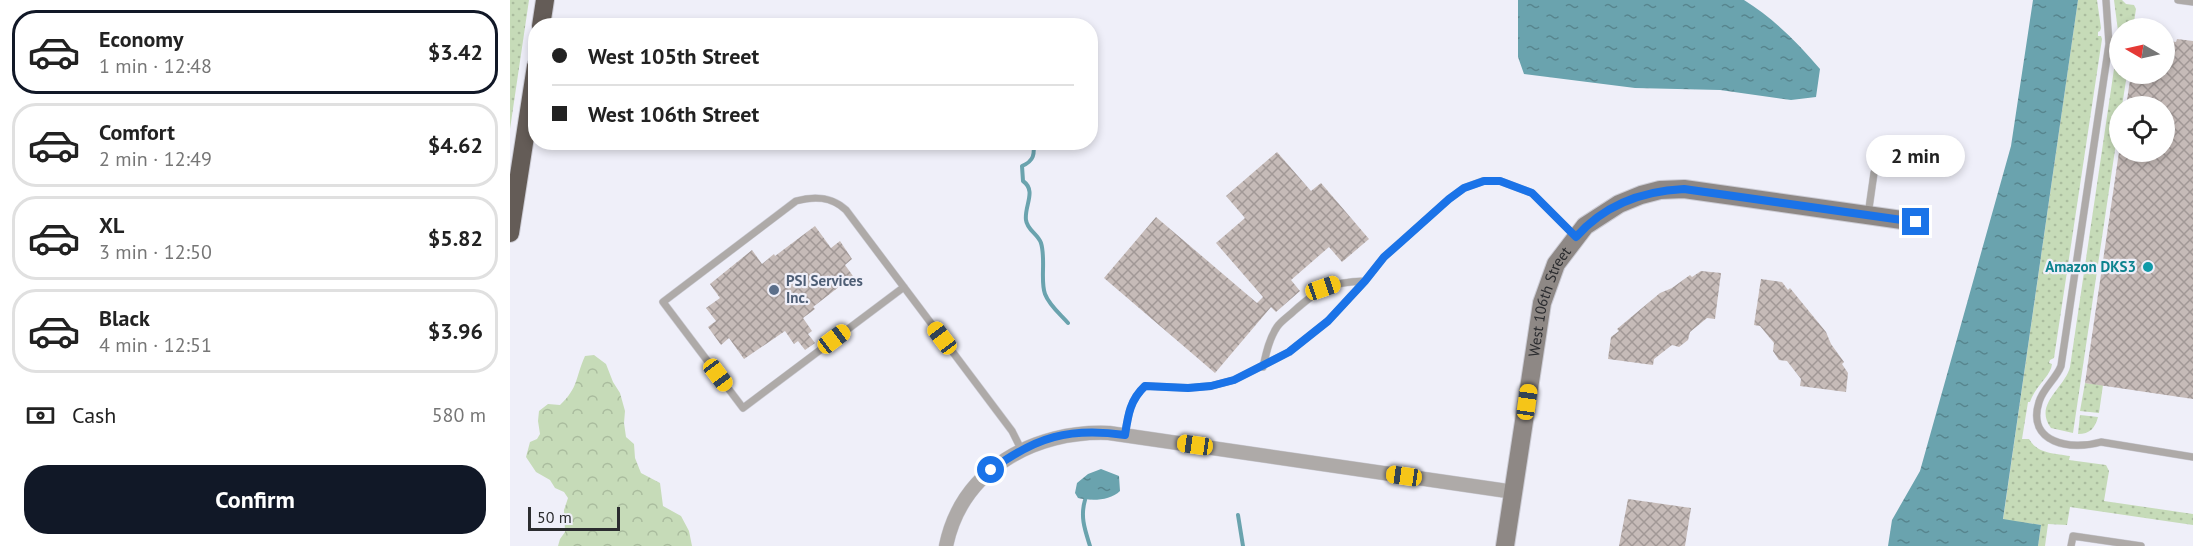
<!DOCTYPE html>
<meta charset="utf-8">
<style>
body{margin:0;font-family:"PT Sans",sans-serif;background:#f2f2f2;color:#222;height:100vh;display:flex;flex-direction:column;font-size:22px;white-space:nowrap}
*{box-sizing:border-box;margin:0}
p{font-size:20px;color:#767676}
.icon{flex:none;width:33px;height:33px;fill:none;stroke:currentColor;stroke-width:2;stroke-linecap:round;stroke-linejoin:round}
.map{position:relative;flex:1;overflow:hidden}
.panel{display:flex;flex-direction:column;background:#fff;width:510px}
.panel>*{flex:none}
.guide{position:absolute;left:18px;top:18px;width:570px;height:132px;border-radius:24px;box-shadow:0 3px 9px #0003;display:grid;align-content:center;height:132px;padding:0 24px;background:#fff}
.needle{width:39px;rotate:279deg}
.fabs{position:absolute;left:1599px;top:18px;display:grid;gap:12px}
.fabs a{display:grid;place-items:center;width:66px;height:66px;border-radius:50%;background:#fff;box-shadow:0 3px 9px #0003;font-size:30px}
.scale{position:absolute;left:18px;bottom:15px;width:92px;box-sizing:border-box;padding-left:6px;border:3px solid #2b2c2f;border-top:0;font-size:16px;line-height:21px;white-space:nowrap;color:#2b2c2f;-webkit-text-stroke:4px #efeff9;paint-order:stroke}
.end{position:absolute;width:27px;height:27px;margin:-14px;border:8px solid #1a73e8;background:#fff;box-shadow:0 0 0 3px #fff}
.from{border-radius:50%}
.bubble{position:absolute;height:42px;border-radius:21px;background:#fff;box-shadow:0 3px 9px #0003;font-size:20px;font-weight:600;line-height:42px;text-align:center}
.car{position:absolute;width:18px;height:36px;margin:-18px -9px;border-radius:8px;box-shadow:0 0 4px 2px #0007;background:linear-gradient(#f5c518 24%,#345 0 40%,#f5c518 0 76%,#345 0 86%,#f5c518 0)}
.guide b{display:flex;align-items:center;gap:21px;height:57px;font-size:22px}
.guide b+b{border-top:2px solid #e0e0e0}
.guide i{width:15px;height:15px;background:#222}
ul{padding:10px 0 0;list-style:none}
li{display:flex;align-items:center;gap:18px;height:84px;margin:0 12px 9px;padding:0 12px;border:3px solid #e0e0e0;border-radius:24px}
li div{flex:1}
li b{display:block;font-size:22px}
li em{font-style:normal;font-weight:600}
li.selected{border-color:#111827}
li>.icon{width:54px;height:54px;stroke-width:1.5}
.pay{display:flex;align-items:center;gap:15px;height:66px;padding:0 24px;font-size:22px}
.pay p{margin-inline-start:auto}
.cta{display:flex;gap:12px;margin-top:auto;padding:12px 24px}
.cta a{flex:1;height:69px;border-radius:24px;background:#111827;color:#fff;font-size:24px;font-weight:600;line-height:69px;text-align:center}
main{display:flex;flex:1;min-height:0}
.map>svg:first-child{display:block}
.grass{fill:url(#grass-dots)}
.forest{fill:url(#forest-crowns)}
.water{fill:url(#water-ripples)}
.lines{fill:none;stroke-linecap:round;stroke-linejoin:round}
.stream{stroke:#6aa3ae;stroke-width:4}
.building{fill:url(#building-cross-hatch)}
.lane-casing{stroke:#ccccd5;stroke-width:8}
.street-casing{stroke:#ccccd5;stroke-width:15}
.secondary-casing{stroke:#ccccd5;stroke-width:20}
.highway-casing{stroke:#ccccd5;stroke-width:20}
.lane{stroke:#aeaaa8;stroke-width:7}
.street{stroke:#aeaaa8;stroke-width:14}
.secondary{stroke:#8e8885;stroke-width:18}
.highway{stroke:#645c57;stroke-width:18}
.route{stroke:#1a73e8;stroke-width:8}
.culture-dot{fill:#0f9aa8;stroke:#efeff9;stroke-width:2}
.service-dot{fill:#5c6f8a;stroke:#efeff9;stroke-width:2}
.labels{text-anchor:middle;stroke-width:4.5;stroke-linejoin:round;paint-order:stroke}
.culture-label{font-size:15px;font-weight:bold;fill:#0d838f;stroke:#efeff9;text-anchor:end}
.service-label{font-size:15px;font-weight:bold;fill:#4e5e75;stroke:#efeff9;text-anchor:start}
.street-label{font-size:15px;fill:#2b2c2f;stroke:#efeff9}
</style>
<main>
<section class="panel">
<ul>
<li class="selected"><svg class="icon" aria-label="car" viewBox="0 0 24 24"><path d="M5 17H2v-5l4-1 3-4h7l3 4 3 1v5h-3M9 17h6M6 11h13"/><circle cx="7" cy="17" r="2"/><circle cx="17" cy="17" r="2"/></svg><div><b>Economy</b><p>1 min · 12:48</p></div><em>$3.42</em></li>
<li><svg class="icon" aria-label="car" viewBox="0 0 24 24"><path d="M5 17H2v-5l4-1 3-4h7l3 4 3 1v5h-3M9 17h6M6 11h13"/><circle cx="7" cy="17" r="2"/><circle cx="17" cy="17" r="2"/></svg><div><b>Comfort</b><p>2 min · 12:49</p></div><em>$4.62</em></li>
<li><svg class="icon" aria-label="car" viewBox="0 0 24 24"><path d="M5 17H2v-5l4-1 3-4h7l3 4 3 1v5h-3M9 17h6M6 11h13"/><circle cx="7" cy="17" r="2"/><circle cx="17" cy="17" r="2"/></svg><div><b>XL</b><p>3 min · 12:50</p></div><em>$5.82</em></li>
<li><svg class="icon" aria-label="car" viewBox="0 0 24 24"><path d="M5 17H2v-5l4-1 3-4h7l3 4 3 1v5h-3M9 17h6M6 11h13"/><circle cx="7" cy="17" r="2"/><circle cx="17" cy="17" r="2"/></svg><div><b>Black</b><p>4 min · 12:51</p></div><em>$3.96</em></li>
</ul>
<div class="pay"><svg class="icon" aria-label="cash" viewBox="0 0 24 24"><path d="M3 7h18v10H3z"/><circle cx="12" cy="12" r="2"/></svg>Cash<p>580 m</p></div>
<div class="cta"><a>Confirm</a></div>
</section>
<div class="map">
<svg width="1683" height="546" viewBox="0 0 1683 546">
<defs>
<pattern id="grass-dots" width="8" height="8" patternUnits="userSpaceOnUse" patternTransform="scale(1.5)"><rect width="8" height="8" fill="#c6dbb8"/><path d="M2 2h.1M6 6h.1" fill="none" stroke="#aabc9e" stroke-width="1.8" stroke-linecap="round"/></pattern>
<pattern id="forest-crowns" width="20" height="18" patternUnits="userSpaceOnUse" patternTransform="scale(1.5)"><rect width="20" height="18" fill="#c6dbb8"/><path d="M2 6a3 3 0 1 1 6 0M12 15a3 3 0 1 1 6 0" fill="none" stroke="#aabc9e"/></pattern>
<pattern id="water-ripples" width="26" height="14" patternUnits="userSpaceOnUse" patternTransform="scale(1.5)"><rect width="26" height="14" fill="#6aa3ae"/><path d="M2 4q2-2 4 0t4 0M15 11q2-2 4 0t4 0" fill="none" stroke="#57858e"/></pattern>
<pattern id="building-cross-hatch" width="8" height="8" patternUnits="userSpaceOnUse" patternTransform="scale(1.5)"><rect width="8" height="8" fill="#c6bbb8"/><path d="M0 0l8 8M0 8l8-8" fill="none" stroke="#a19896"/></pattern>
</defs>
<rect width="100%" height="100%" fill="#efeff9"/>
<path class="grass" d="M0,0H19L0,129Z
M1568,0H1587L1591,28L1590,31L1588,32V36H1591L1592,39L1544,358L1540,360L1539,363L1542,364C1541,376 1525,386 1520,402H1518L1512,439H1519C1528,454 1544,453 1560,456L1559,460L1596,465L1599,471L1594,501L1683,514V525L1560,507L1557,525L1538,524L1535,546H1528L1531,525L1493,520Z
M1604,0H1612L1616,4L1624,5L1626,9L1623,28H1610V74H1617L1612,106H1610L1609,123L1563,433L1541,428C1523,404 1555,388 1560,367L1608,42V31Z
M1575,383L1593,385L1589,413L1570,411Z
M1570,415L1588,417C1585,428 1580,434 1568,434Z"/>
<path class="forest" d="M84,355L96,364L103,382L110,393L115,411L114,423L116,437L124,444L125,458L131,473L150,483L153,506L171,516L179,531L182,546H48L50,539L55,532L54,510L58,498L54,492L45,488L40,480L26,472L16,457L20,442L27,439L30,434L28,421L29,411L38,404L50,405C69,387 65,378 75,356Z"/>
<path class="water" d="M1008,0H1234C1263,18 1288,43 1310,69L1306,97L1281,100L1210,90L1125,88L1014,74L1008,57Z
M1523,0H1568L1493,519L1531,525L1528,546H1378L1382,520L1410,471L1501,146Z
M591,469L609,476L610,491C600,501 581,501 568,498L565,493L567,483L578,474Z"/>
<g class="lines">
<path class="stream" d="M523,142C525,154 524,161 512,166L513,181C527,191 514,206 516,220C517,230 528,234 531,243C536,259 530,281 535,294C539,305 550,314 558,323
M575,500C570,517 575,530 580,546
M728,515L733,546"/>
</g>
<path class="building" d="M1667,39L1683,41V399L1575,383L1609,152H1654V106H1616L1621,74H1654V40L1666,42Z
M767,152L801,191L811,183L859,239L832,262L819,247L781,280L790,291L766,312L761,307L705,373L594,278L646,217L747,303L753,297L706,243L735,218L716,196Z
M305,226L321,248L330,241L342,259L335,265L343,276L303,307L305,309L293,318L302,331L298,334L305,343L295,350L288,341L284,344L275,331L234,359L219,338L211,345L198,327L206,321L196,308L210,298L200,284L242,250L252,264L264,254L265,256Z
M1191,271L1211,273L1205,319L1197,318L1180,332L1178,340L1169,347L1162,345L1144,359L1143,365L1098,359L1101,337L1109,331L1107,329L1150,293L1162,288L1180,275L1182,277Z
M1251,279L1272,282L1278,290L1280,288L1316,332L1321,344L1334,362L1332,364L1338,373L1336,392L1290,386L1291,379L1277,361L1269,360L1263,351L1264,343L1250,326L1244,325Z
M1118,499L1181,508L1175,546H1109Z"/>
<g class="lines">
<defs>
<path id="lane" d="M1596,0L1599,44L1551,366C1546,379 1533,388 1529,402C1516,443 1561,451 1591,442L1683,457
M1668,0L1683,2
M1358,215L1364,173
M394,287L233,408L153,302L286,201C304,196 321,196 336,210L502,431L511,449
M753,367C756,354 759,339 767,327C771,321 779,316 784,311C810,288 820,282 855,281
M615,435C618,415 620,400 635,386L678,388L701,386L724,380L779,352L818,321L855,281L874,257L939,199L954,188L973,181H990L1022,193L1066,237
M1561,546L1563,536L1631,546"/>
<path id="street" d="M436,546C452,469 525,430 599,433L1004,492"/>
<g id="secondary">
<path id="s1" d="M995,546L1032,303L1046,264L1075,226L1109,204L1131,195L1150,190L1174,189L1406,222"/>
</g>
<path id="highway" d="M31,26L35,0
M0,233L26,66"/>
</defs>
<use href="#lane" class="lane-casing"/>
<use href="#street" class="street-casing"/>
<use href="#secondary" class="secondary-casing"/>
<use href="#highway" class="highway-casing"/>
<use href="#lane" class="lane"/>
<use href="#street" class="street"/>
<use href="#secondary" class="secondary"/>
<use href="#highway" class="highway"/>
</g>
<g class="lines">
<path class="route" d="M481,470C526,437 559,427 615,435C618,415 620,400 635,386L678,388L701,386L724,380L779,352L818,321L855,281L874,257L891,242L939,199L954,188L974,181H990L1022,193L1066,237C1095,204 1133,191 1174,189L1406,222"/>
</g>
<circle class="culture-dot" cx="1638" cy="267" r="6"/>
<circle class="service-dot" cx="264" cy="290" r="6"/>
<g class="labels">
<g class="culture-label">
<text x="1626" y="272">Amazon DKS3</text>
</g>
<g class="service-label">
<text x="276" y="286">PSI Services<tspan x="276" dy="17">Inc.</tspan></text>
</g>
<g class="street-label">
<text dy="5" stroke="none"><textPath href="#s1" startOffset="249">West 106th Street</textPath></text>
</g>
</g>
</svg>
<div class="fabs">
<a><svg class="needle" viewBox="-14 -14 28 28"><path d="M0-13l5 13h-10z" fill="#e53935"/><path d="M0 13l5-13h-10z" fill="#767676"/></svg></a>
<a><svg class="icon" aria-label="locate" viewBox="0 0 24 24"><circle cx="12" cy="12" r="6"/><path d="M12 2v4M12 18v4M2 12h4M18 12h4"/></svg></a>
</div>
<div class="scale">50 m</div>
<i class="end from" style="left:481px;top:470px"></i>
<i class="end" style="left:1406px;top:222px"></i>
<div class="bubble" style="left:1356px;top:135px;width:99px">2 min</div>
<i class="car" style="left:813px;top:288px;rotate:71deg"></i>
<i class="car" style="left:432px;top:338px;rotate:323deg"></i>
<i class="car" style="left:324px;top:339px;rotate:53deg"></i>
<i class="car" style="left:208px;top:375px;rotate:143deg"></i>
<i class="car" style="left:1017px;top:402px;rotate:8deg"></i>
<i class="car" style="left:685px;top:445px;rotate:278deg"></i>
<i class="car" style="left:894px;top:476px;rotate:278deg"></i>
<div class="guide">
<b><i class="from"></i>West 105th Street</b>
<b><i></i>West 106th Street</b>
</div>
</div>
</main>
